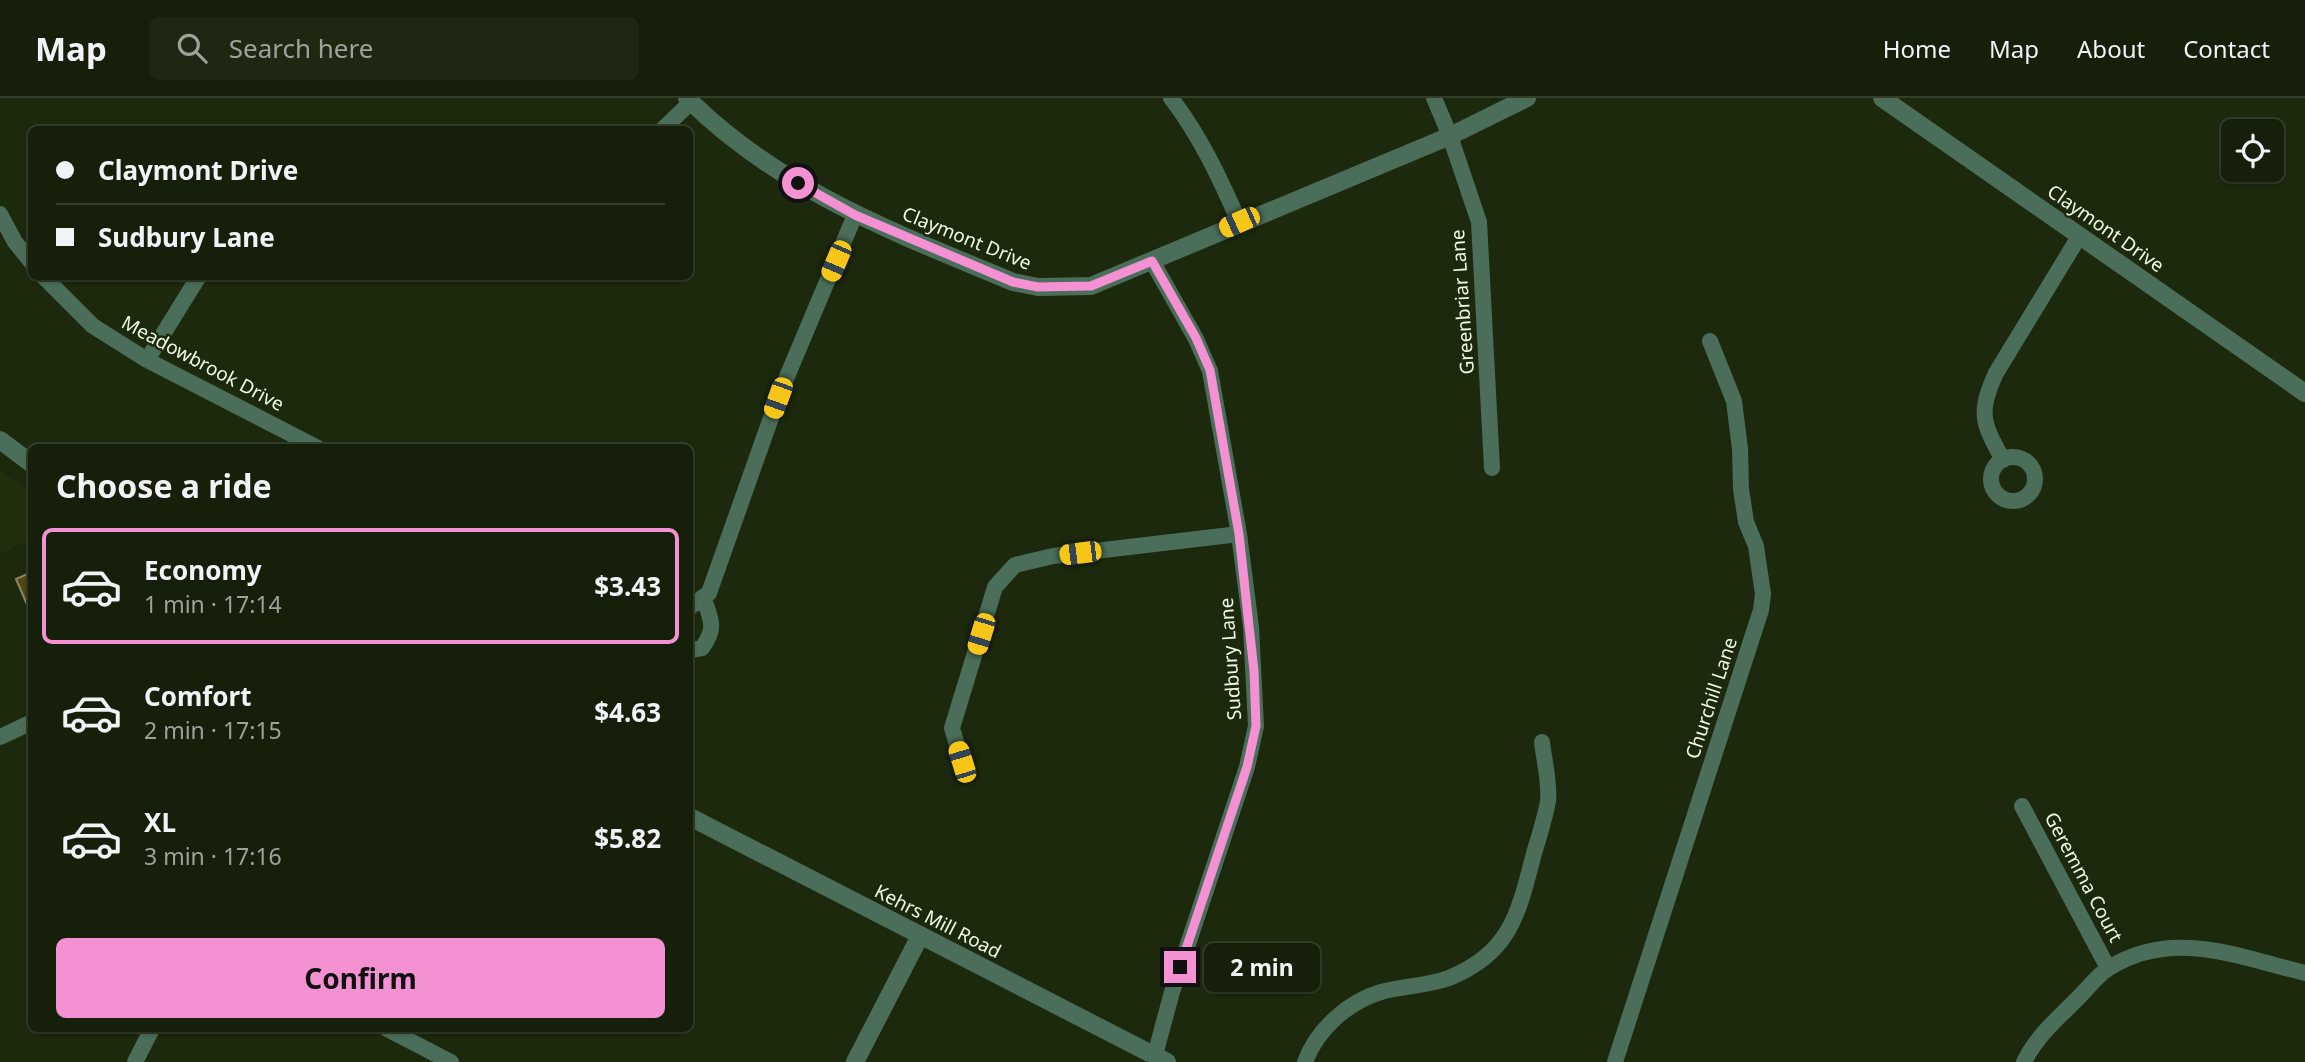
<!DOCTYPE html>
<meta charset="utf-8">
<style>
body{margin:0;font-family:"Noto Sans",sans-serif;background:#1f2713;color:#f1f3f6;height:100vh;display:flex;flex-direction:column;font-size:26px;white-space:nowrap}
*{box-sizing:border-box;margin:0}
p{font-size:23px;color:#9ea29c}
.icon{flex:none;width:38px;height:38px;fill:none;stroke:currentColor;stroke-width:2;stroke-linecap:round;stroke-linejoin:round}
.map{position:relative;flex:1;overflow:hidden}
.details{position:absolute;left:28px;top:346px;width:665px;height:588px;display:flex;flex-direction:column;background:#161f0a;border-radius:10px;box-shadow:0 2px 5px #0004,0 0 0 2px #353d2b}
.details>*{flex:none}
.guide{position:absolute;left:28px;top:28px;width:665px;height:154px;border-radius:10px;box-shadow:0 2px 5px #0004,0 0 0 2px #353d2b;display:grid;align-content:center;height:154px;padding:0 28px;background:#161f0a}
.fabs{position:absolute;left:2221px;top:21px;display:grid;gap:14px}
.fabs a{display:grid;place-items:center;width:63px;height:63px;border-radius:10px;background:#161f0a;box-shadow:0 2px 5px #0004,0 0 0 2px #353d2b;font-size:35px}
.end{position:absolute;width:32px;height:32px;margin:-16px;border:9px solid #f491d3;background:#111;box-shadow:0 0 0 4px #111}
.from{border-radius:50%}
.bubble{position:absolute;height:49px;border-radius:10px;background:#161f0a;box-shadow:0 2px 5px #0004,0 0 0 2px #353d2b;font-size:23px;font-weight:700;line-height:49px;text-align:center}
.car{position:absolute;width:21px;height:42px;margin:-21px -10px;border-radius:9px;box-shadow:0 0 5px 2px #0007;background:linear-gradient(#f5c518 24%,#345 0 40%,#f5c518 0 76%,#345 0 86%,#f5c518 0)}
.guide b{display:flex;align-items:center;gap:24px;height:66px;font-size:26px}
.guide b+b{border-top:2px solid #353d2b}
.guide i{width:18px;height:18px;background:#f1f3f6}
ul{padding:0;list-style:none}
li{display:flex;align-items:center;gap:21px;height:116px;margin:0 14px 10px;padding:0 14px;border:4px solid transparent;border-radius:10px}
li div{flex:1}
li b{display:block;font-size:26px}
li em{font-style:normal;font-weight:700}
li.current{border-color:#f491d3}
li>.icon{width:63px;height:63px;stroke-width:1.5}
h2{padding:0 28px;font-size:32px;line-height:84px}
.cta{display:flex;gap:14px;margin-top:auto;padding:14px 28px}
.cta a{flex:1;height:80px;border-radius:10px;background:#f491d3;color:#111;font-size:28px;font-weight:700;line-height:80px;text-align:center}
header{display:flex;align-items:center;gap:42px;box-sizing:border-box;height:98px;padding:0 35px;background:#161f0a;border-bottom:2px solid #353d2b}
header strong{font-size:33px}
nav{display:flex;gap:38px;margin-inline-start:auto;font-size:24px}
.search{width:490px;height:63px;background:#1f2713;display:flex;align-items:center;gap:18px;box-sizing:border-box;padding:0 24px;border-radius:10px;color:#9ea29c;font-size:26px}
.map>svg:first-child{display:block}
.built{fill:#21300c}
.building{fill:#504612;stroke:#8c8563;stroke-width:2}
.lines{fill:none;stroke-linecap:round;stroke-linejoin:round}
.minor{stroke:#4a6e59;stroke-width:16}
.tertiary{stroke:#4a6e59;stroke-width:18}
.route{stroke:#f491d3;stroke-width:9}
.labels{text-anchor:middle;stroke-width:5;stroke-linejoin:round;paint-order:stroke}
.street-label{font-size:19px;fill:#f0f9e7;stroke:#1d290d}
</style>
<header>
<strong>Map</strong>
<div class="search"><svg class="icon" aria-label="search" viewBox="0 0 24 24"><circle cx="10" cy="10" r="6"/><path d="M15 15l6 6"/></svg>Search here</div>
<nav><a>Home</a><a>Map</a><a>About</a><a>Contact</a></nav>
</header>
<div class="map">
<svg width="2305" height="964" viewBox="0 0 2305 964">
<rect width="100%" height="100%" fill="#1d290d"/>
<path class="built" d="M0,373L32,395L31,440L0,456Z"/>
<path class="building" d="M32,474V518L16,481Z"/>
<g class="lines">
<path class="minor" d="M1171,0C1200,38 1220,80 1239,124
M1434,0L1450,38L1479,124L1492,370
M662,32L691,4
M0,116L15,144L32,165
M1152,163L1196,241L1210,273L1239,436L1251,529L1256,628L1247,669L1172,894L1155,957
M43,178L93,228L147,262L318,350
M147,262L199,178
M1991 381a22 22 0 1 1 44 0a22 22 0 1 1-44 0Z
M2003,362C1982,324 1978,315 1996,275L2080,137
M690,509L709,495L778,300L855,117
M690,552L702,550C717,530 711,521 703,499
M0,639L32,624
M962,664L952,630L995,489L1015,467L1053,458L1239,436
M2022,708L2108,870
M387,931L451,964
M135,964L152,931
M1305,964C1317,932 1347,904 1381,894C1403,888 1427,888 1449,880C1510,855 1518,817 1533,759C1538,741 1545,721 1548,703C1550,685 1544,662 1542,644
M1615,964L1761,512L1763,496L1756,448L1746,424L1741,391L1740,351L1734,303L1710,243
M2024,964C2036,939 2056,922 2075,903C2086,893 2096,878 2109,870C2173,830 2239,859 2305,875"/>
<path class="tertiary" d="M687,0C779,92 896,135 1013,184L1038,189L1091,188L1450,38L1527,0
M1882,0L2305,295
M0,342L32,366
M690,719L1167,964
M855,964L920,838"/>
</g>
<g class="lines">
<path class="route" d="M798,85L855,117L1013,184L1038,189L1091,188L1152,163L1196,240L1210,272L1239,436L1254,573L1256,628L1247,669L1180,869"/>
</g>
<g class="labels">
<g class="street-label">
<text transform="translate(2106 130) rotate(35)" y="7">Claymont Drive</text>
<text transform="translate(967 140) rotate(22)" y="7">Claymont Drive</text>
<text transform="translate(1462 204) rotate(-94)" y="7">Greenbriar Lane</text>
<text transform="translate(203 265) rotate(28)" y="7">Meadowbrook Drive</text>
<text transform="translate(1230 561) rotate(-94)" y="7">Sudbury Lane</text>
<text transform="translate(1711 600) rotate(-72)" y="7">Churchill Lane</text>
<text transform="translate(2084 779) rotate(62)" y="7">Geremma Court</text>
<text transform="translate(938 823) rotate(27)" y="7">Kehrs Mill Road</text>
</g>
</g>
</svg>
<div class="fabs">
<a><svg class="icon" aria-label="locate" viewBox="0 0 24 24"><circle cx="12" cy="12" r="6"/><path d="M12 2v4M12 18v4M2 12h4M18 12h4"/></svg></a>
</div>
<i class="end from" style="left:798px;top:85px"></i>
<i class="end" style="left:1180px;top:869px"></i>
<div class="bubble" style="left:1204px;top:845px;width:116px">2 min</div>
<i class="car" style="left:1239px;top:124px;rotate:246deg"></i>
<i class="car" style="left:836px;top:163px;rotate:203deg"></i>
<i class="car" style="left:778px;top:300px;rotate:200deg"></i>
<i class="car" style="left:1080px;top:455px;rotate:263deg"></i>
<i class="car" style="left:981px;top:536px;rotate:197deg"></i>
<i class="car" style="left:962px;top:664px;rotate:343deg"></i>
<div class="guide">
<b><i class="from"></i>Claymont Drive</b>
<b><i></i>Sudbury Lane</b>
</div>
<section class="details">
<h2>Choose a ride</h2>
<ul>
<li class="current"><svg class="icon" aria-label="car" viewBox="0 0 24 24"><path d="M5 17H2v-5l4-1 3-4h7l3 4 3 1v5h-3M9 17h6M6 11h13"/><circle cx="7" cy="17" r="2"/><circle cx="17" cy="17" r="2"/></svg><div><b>Economy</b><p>1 min · 17:14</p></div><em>$3.43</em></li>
<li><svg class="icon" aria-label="car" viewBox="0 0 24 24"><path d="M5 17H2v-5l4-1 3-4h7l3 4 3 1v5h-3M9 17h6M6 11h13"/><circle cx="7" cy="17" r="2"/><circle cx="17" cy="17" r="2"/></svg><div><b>Comfort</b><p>2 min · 17:15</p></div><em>$4.63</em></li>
<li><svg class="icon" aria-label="car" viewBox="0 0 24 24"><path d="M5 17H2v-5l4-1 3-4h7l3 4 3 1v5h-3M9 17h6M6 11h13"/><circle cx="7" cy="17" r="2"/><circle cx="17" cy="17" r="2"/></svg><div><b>XL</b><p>3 min · 17:16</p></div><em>$5.82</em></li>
</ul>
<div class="cta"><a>Confirm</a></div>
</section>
</div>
